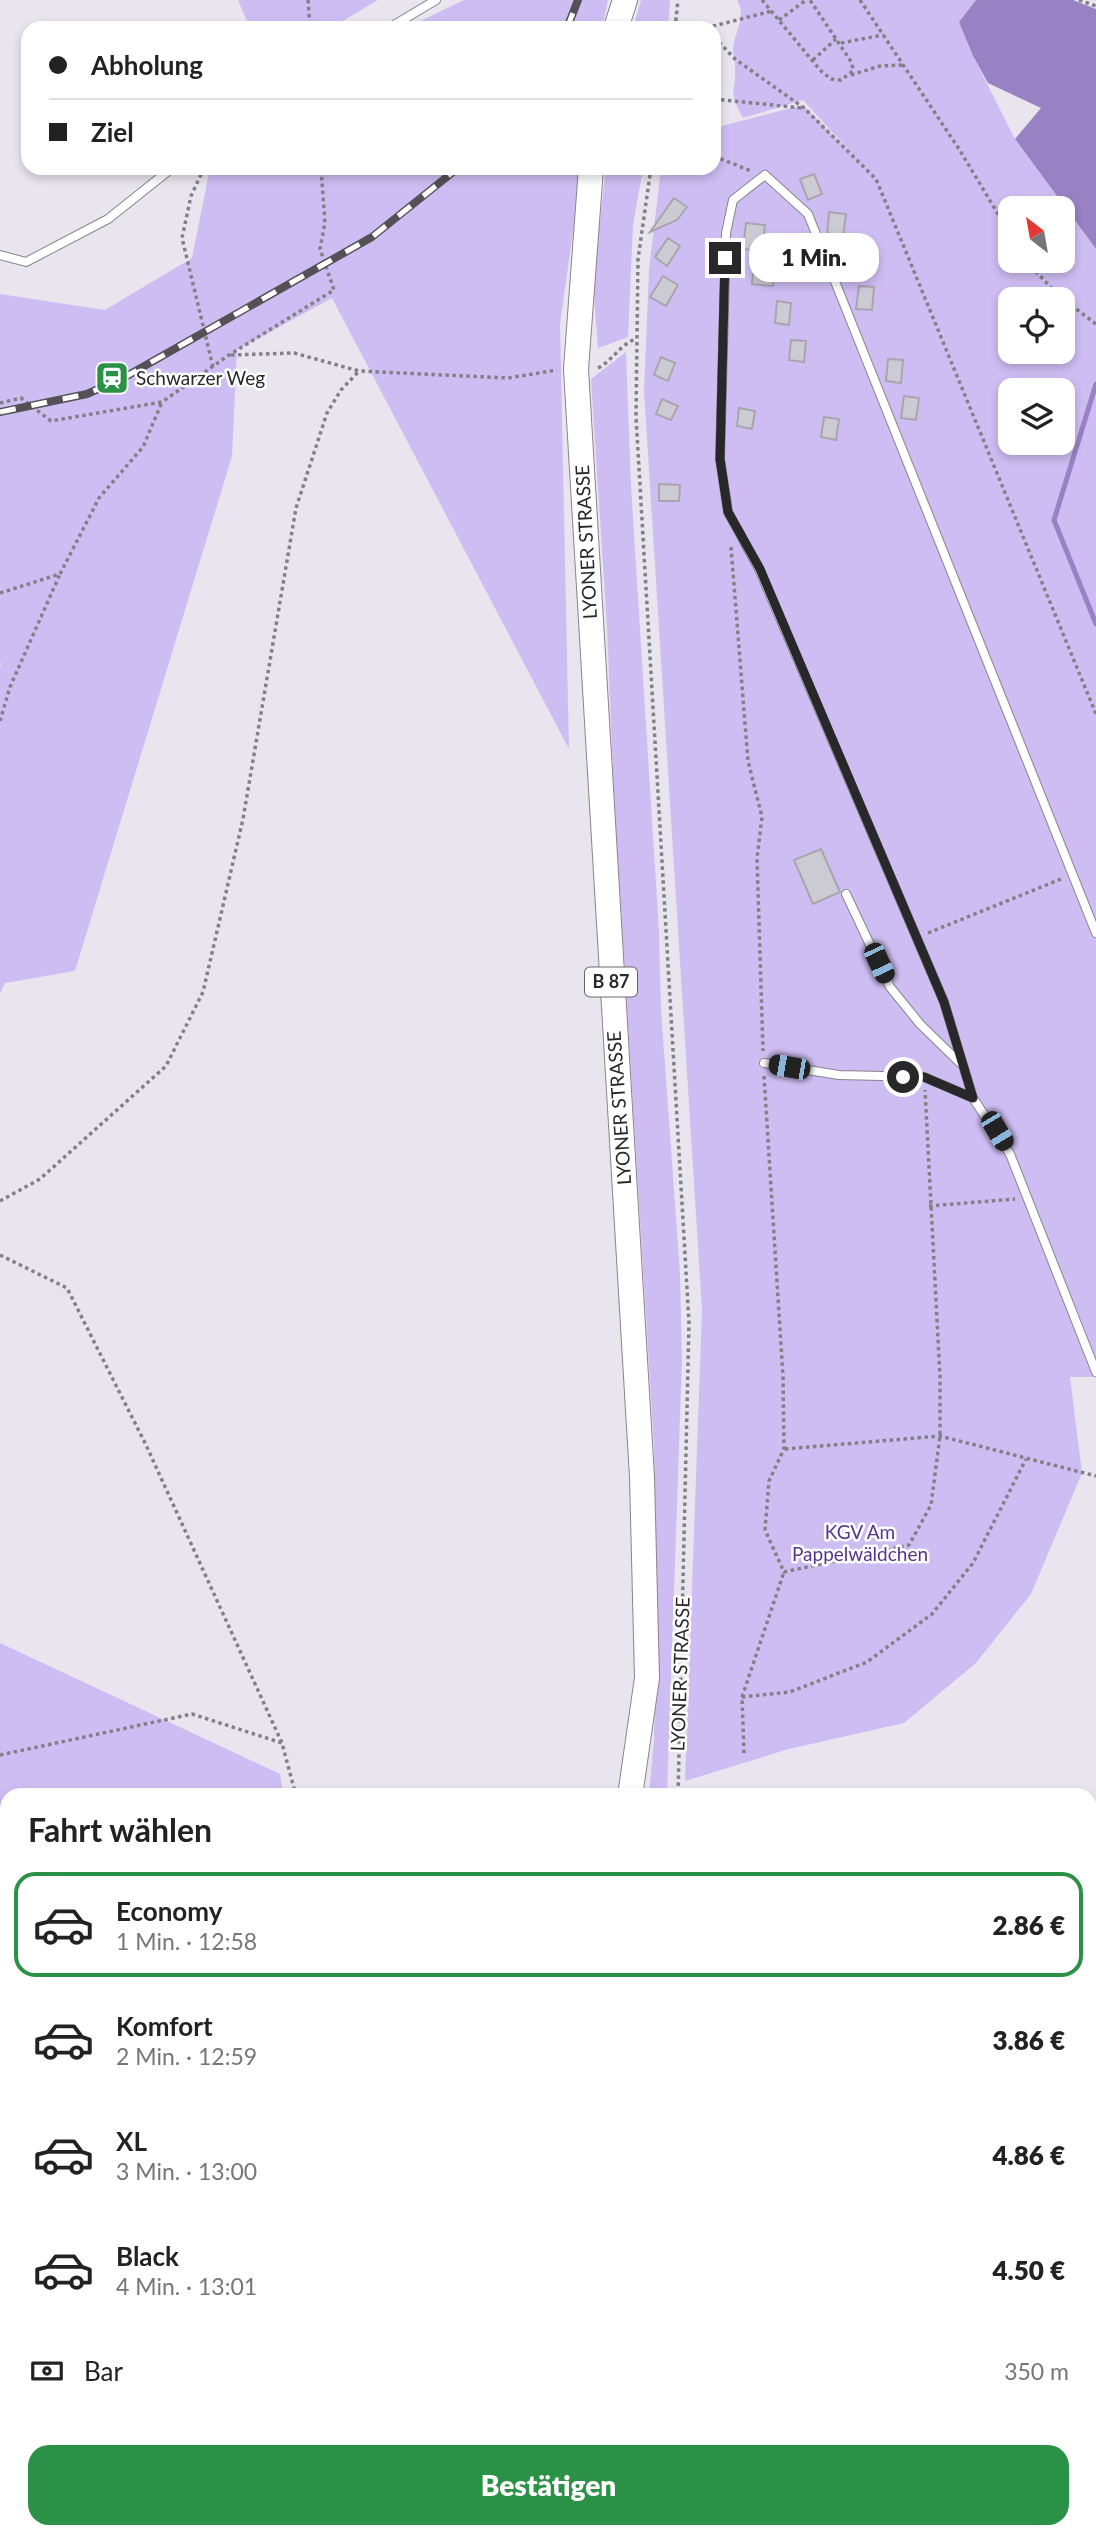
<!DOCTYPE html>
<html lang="de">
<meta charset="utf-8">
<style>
body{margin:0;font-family:Lato,sans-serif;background:#f6f6f6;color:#222;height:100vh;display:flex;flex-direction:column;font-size:26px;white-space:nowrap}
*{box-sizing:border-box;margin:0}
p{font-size:23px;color:#767676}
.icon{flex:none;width:38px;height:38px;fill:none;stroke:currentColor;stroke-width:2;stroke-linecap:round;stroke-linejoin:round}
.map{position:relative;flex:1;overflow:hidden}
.side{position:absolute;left:0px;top:1788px;width:1097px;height:751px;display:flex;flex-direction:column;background:#fff;border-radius:21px 21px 0 0;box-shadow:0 4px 10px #0003}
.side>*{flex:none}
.hud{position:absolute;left:21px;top:21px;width:700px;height:154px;border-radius:21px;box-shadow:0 4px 10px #0003;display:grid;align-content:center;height:154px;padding:0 28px;background:#fff}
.needle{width:46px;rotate:329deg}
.tools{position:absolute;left:998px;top:196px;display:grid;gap:14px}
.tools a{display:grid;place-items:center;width:77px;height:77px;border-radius:14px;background:#fff;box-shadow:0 4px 10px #0003;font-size:35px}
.end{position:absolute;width:32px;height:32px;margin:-16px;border:9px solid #28272a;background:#fff;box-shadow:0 0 0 4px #fff}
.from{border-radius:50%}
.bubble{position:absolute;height:49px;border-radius:21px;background:#fff;box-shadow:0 4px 10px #0003;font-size:23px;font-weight:800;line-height:49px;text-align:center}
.car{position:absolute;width:21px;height:42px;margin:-21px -10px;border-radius:9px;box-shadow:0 0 5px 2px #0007;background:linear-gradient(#222 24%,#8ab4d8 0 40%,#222 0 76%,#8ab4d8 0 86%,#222 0)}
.hud b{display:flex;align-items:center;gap:24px;height:66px;font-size:26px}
.hud b+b{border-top:2px solid #e0e0e0}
.hud i{width:18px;height:18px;background:#222}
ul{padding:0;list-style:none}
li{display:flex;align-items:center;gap:21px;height:105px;margin:0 14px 10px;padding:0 14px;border:4px solid transparent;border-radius:21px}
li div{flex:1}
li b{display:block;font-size:26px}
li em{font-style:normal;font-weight:800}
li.selected{border-color:#2a9146}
li>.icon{width:63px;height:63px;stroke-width:1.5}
h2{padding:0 28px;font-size:32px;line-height:84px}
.pay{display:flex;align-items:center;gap:18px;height:77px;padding:0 28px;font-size:26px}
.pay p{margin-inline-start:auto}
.primary-button{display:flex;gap:14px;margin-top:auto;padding:14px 28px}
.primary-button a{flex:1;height:80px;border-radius:21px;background:#2a9146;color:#fff;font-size:28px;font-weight:800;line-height:80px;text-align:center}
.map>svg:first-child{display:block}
.green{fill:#cebdf3;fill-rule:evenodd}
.water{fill:#9882c4}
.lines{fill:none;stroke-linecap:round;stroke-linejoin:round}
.stream{stroke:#9882c4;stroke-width:5}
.building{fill:#cccad3;stroke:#a8a5af;stroke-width:2}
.service-casing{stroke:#86848d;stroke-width:10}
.tertiary-casing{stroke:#86848d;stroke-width:21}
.primary-casing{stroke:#86848d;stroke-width:26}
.path{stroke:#828087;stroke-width:3.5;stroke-dasharray:3.5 3.5;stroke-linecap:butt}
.service{stroke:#fff;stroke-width:8}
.tertiary{stroke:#fff;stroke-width:19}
.primary{stroke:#fff;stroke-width:24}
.rail-casing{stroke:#535156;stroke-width:8}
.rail{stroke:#fff;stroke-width:5;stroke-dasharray:16;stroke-linecap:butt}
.route{stroke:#28272a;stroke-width:9}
.labels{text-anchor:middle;stroke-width:5;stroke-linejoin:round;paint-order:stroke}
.shield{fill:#fff;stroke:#68686a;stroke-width:2}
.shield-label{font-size:18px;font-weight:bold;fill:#28272a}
.poi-label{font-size:19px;fill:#28272a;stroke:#fff;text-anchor:start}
.street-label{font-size:19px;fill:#28272a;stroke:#fff}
.park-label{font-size:19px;fill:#553586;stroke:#fff}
</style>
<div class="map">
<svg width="1096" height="2539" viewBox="0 0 1096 2539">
<rect width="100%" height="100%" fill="#e8e5ef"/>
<path class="green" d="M238,0H378L331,28H250Z
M464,0H608L602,28H406Z
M641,0H670L668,28H633Z
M737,0H976L959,22L973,56L1015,139L1096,249V1377H1070L1082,1473L1031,1594L976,1663L904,1723L789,1749L685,1781L702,1310L644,391L649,270L661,168H714V128L803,105L855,157L803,100L743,118C726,87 737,94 735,65C735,60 733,54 733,48C735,32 747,16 737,0ZM1010,208H1062V261H1010ZM1010,299H1062V352H1010ZM1010,390H1062V443H1010Z
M210,168H582L560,324L569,749L332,298L237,350L232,456L75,971L5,983L0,994V667L2,661L0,664V294L105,310L192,258Z
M606,168H643L633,225L628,337L598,348L593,282Z
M626,352L631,486L659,931L661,1010L680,1273L682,1360L667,1795H649L654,1739L657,1587L654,1446L614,796L607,627L591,379Z
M0,1643L280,1774L283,1795L7,1796V1941L0,1946Z
M1090,2182L1096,2196V2267L1090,2261Z
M1096,2409V2539H1039L1037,2532H1090V2412Z
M216,2532H352L350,2539H180V2534Z
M402,2532H1005L1008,2539H399Z"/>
<path class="water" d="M976,0H1073L1096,9V249L1015,139L1041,108L988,83L973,56L959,22Z
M7,1941V2273L0,2283V1946Z
M1090,2261L1096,2267V2408L1090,2412Z"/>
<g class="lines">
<path class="stream" d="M1096,384L1054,520L1096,624"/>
</g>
<path class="building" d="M814,174L822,194L808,200L800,179Z
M674,198L687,207L677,220L650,232Z
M829,212L846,214L843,237L827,235Z
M746,223L765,225L762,251L743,249Z
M668,238L680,246L667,266L655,257Z
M843,249L860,250L858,273L841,272Z
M754,263L775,266L773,286L752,284Z
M663,276L678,285L666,306L650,297Z
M859,286L874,287L872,310L856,309Z
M777,301L791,303L789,325L775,323Z
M791,340L806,341L804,362L789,360Z
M661,357L675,363L668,381L654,375Z
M888,359L903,360L901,383L886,381Z
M904,396L919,398L916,420L901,418Z
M662,399L678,406L671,420L656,414Z
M739,408L755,411L752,429L737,426Z
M824,417L839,419L836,440L821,437Z
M659,484L680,485L679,501H659Z
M821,849L840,892L813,904L794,860Z"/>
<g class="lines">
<defs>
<path id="service" d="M389,28L436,0
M0,255L26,262L108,219L172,168
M846,894L890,987L920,1024L960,1063
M1096,933L808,214L765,175L733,200L726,233L720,459L728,512L759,569L944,1002L973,1098L1010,1154L1096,1372
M764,1063L839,1075L924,1077L973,1098
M0,2486L7,2487"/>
<path id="tertiary" d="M1019,2532L1022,2539"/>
<path id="primary" d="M616,28L625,0
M591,168L576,369L642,1477L647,1678L630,1796
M369,2539L372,2532"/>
</defs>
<use href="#service" class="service-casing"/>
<use href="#tertiary" class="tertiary-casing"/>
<use href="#primary" class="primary-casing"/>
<path class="path" d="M308,0L310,28
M762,0L821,71L831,79L841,80L853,71L852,63L810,0
M860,0L959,149L1010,234
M1079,0L1096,6
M779,20L806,0
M675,28L678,0
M706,28L772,11
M714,37L735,59L804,108L876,179L1096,714
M841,43L883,35
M813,60L836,39
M851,75L880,66L903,65
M714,99L802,108
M714,156L751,171
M204,168L191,196L182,238L213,367
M651,168L638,259L636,417L689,1323L678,1796
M1026,261L1059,296L1096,324
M231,355L294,353L359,371L508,378L557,370
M598,368C613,360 619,346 635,339
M0,403L21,398L51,421L162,402L229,355L334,290L320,249L325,223L321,168
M731,547L748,761L762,817L757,858L763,1051
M0,593L60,574L99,498L143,447L162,402
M0,721L10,687L60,574
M928,933L1061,879
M764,1076L783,1377L784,1449L769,1481L765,1530L784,1572L909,1545L931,1505L940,1436V1377L925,1090
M0,1201L40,1179L166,1066L203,992L243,819L296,508L327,413L341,390L359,371
M929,1206L1015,1199
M0,1255L67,1288L146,1445L282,1743L296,1796
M785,1449L940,1436L1096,1476
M742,1697L790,1692L867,1662L932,1614L973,1563L1026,1459
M744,1753L742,1697L784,1572
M0,1755L192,1714L282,1743
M0,2354L7,2345"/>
<use href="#service" class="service"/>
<use href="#tertiary" class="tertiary"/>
<use href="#primary" class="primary"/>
<defs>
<path id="rail" d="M567,28L578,0
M0,412L87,394L125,377L372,237L458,168"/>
</defs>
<use href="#rail" class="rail-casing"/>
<use href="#rail" class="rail"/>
</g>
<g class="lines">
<path class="route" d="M725,258L720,459L728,512L760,569L944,1002L973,1098L924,1077H903"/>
</g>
<defs>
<symbol id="station-square" viewBox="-11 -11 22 22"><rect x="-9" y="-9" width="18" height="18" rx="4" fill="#2a9146" stroke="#fff"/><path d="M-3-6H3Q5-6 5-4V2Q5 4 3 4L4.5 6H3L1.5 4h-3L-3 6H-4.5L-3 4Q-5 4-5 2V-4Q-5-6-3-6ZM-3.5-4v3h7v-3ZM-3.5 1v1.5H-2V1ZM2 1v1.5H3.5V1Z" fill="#fff"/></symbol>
</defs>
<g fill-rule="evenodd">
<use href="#station-square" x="93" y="359" width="38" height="38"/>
</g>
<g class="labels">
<rect class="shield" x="585" y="967.5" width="52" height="29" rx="5"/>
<g class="shield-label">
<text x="611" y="988">B 87</text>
</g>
<g class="poi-label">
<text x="136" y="385">Schwarzer Weg</text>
</g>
<g class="street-label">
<text transform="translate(586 542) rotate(-93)" y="7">LYONER STRASSE</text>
<text transform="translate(619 1108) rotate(-94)" y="7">LYONER STRASSE</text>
<text transform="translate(680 1674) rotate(-88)" y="7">LYONER STRASSE</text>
</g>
<g class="park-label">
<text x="860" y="1539">KGV Am<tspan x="860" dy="22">Pappelwäldchen</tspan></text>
</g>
</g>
</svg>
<div class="tools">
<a><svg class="needle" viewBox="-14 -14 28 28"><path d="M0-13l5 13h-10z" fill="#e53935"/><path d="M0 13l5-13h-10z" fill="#767676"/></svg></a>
<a><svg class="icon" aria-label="locate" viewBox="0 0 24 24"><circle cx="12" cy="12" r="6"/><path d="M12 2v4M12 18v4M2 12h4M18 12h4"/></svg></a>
<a><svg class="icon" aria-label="layers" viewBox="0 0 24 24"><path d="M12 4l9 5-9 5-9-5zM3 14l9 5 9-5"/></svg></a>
</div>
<i class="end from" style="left:903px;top:1077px"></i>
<i class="end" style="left:725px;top:258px"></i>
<div class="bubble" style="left:749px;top:233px;width:130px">1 Min.</div>
<i class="car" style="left:879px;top:963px;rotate:155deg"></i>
<i class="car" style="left:789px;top:1067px;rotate:280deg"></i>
<i class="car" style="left:997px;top:1131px;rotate:149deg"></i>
<div class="hud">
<b><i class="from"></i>Abholung</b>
<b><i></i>Ziel</b>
</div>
<section class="side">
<h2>Fahrt wählen</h2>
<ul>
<li class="selected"><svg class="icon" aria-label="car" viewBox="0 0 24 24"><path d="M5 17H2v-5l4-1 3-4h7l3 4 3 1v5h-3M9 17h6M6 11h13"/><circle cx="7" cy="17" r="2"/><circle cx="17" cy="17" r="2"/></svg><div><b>Economy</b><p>1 Min. · 12:58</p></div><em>2.86 €</em></li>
<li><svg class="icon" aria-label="car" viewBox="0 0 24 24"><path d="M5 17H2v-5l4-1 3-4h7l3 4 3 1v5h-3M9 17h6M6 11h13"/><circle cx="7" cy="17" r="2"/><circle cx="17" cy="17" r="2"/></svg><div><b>Komfort</b><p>2 Min. · 12:59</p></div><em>3.86 €</em></li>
<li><svg class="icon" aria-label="car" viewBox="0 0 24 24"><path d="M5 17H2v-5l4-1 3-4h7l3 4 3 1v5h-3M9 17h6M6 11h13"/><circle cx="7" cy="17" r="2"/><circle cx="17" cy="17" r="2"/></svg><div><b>XL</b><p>3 Min. · 13:00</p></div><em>4.86 €</em></li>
<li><svg class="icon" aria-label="car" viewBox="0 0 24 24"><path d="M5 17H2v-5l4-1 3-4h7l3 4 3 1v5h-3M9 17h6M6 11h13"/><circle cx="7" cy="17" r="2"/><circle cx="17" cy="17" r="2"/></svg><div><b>Black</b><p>4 Min. · 13:01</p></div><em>4.50 €</em></li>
</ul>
<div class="pay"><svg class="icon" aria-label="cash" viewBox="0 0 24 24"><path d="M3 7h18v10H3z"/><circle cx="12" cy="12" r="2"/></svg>Bar<p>350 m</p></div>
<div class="primary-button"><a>Bestätigen</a></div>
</section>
</div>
